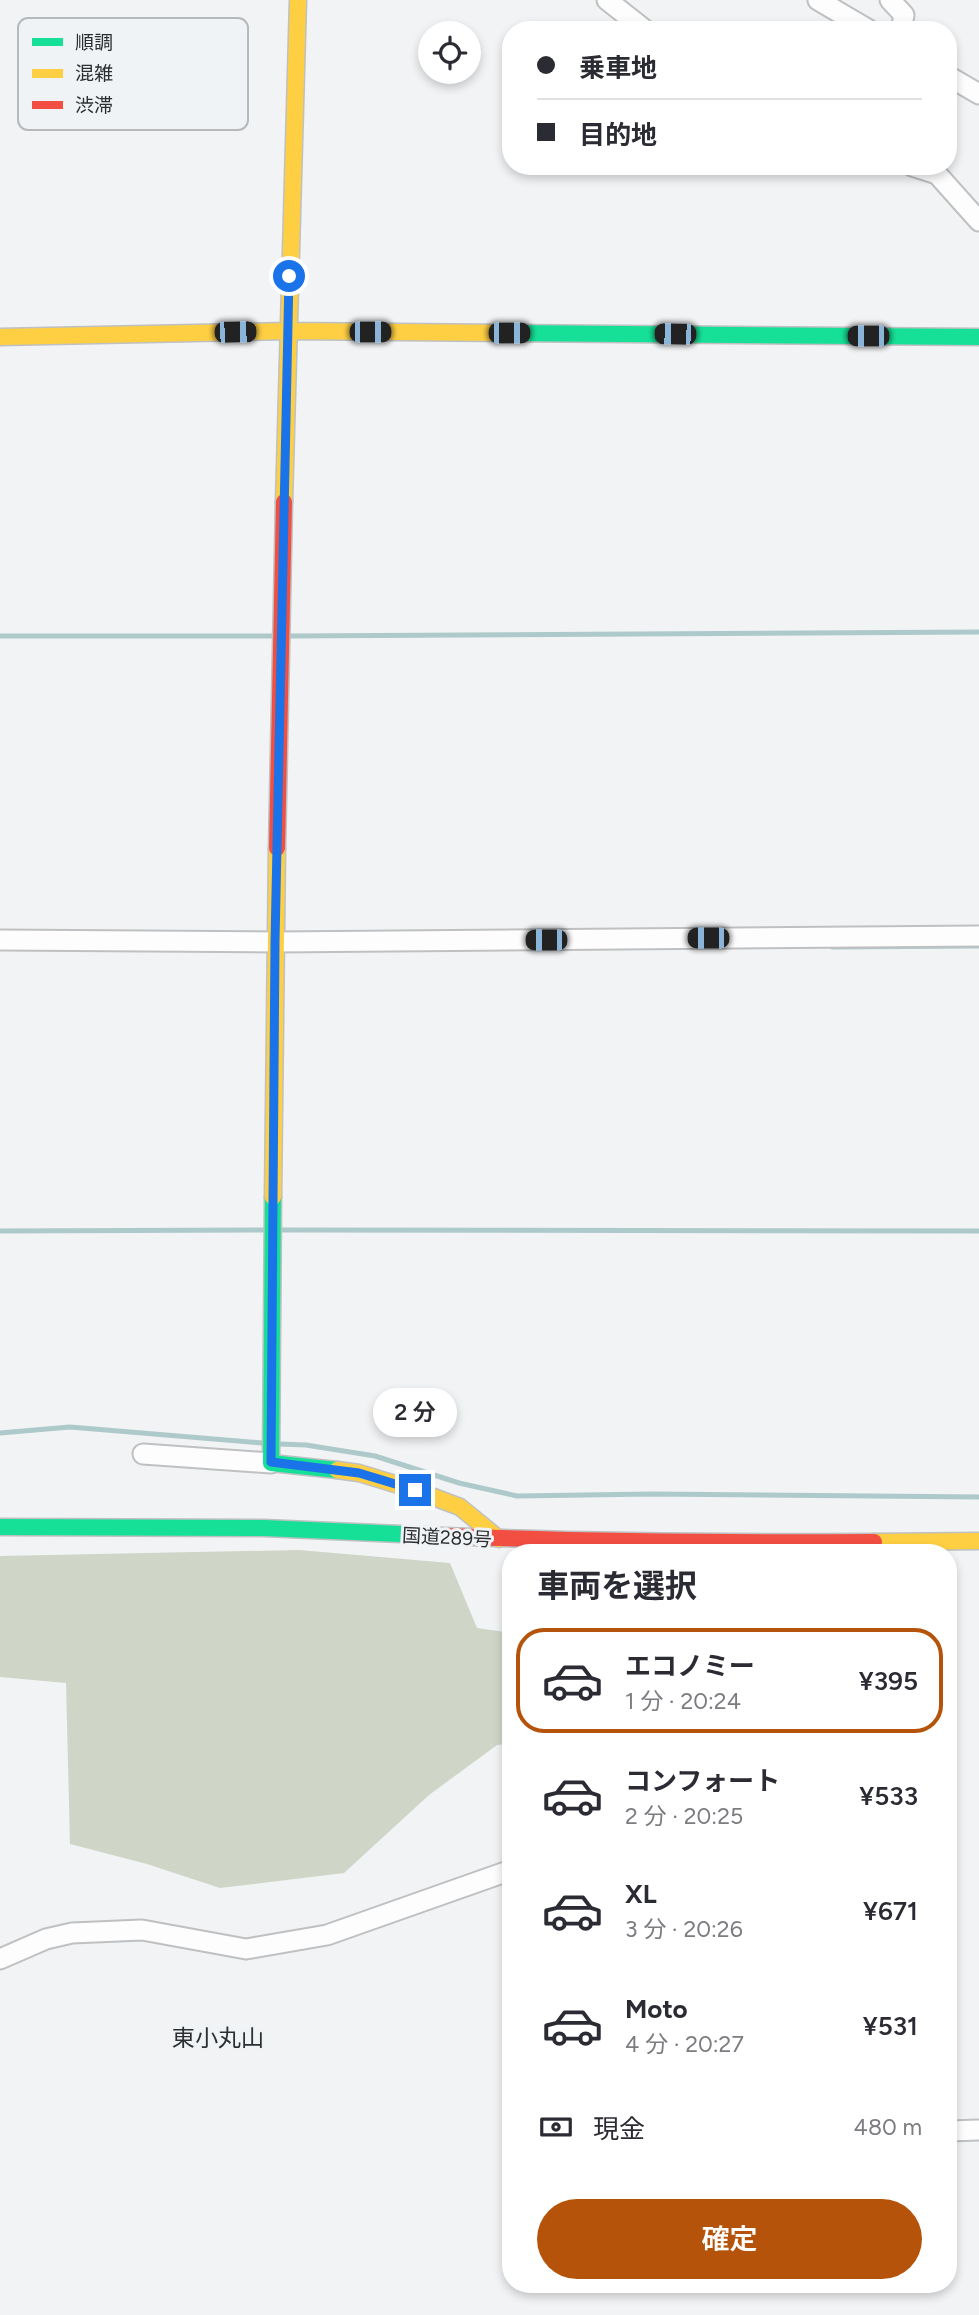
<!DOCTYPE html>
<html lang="ja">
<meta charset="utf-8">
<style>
body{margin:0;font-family:Figtree,"Noto Sans JP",sans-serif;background:#f2f2f3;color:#2b2b33;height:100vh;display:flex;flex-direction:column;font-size:26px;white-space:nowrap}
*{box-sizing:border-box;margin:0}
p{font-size:23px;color:#7c7c81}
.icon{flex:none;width:38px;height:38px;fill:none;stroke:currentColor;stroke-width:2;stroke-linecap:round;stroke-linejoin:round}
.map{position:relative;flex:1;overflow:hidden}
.drawer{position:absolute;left:502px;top:1544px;width:455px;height:749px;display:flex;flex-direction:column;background:#fff;border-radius:28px;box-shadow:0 4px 10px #0003}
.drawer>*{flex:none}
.hud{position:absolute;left:502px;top:21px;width:455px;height:154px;border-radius:28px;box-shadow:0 4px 10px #0003;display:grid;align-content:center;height:154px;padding:0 35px;background:#fff}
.buttons{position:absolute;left:418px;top:21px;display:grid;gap:14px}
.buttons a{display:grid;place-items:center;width:63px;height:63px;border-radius:50%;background:#fff;box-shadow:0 4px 10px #0003;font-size:35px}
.end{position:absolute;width:32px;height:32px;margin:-16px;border:9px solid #1a73e8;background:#fff;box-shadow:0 0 0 4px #fff}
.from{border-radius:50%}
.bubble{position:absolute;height:49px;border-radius:24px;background:#fff;box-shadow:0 4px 10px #0003;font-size:23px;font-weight:600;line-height:49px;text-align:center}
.car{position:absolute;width:21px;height:42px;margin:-21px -10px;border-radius:9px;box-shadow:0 0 5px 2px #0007;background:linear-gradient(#222 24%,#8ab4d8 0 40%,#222 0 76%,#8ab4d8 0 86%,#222 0)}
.hud b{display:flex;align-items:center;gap:24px;height:66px;font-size:26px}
.hud b+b{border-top:2px solid #e1e1e2}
.hud i{width:18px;height:18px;background:#2b2b33}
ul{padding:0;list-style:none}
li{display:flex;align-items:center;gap:21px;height:105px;margin:0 14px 10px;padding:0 21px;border:4px solid transparent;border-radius:28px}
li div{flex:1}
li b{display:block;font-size:26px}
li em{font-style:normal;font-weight:600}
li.current{border-color:#b45309}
li>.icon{width:63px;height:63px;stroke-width:1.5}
h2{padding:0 35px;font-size:32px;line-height:84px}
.pay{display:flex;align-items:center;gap:18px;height:77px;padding:0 35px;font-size:26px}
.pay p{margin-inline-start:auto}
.primary-button{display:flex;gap:14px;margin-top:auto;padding:14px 35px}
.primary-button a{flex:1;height:80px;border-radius:42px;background:#b45309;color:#fff;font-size:28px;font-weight:600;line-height:80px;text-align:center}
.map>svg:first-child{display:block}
.forest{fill:#cfd6c7}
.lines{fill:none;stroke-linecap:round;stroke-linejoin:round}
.stream{stroke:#aec9ca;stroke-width:5}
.street-casing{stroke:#bfc0c1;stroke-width:23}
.fast-casing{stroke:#bfc0c1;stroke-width:19}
.slow-casing{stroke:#bfc0c1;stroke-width:19}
.jam-casing{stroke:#bfc0c1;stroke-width:19}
.street{stroke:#fdfdfe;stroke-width:19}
.fast{stroke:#16e098;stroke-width:16}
.slow{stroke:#ffcf43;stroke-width:16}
.jam{stroke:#f24e42;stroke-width:16}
.route{stroke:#1a73e8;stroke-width:9}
.labels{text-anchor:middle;stroke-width:6;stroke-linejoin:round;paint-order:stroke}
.street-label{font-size:19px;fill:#2d2e2f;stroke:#f0f3f6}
.quarter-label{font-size:23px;fill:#2d2e2f;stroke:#f0f3f6}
.key{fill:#f0f3f6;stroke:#b6b8ba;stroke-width:2}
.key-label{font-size:19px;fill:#2d2e2f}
</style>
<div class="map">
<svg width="979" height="2315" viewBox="0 0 979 2315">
<rect width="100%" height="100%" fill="#f1f3f5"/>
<path class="forest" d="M299,1550L450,1563L477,1628L511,1633V1744L497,1745L429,1795L344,1873L220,1888L147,1864L70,1844L66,1683L0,1677V1556Z"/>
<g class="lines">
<path class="stream" d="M0,636H273
M290,636L979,632
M832,947L979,946
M280,1230L979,1231
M0,1231L263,1230
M0,1433L70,1427L262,1443
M279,1444L306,1445L375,1456L459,1483L517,1496L651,1494L979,1497"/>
<defs>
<path id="street" d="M607,0L645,30
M818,0L869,30
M890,0L904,15L901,30
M948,76L979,94
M912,166L937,174L979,221
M0,940L275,942L979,936
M143,1454L271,1463
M0,1959L46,1939L72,1933L142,1930L246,1949L327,1935L511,1870
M948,2131L979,2130"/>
<path id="fast" d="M507,333L979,337
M273,1197L271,1463L337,1470
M0,1527L264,1528L423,1535"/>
<path id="slow" d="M0,337L288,331L507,333
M284,502L298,0
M273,1197L277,848
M337,1470L359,1473L415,1490L460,1507L499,1539
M874,1542L979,1541"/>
<path id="jam" d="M277,848L284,502
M423,1535C573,1542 723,1543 874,1542"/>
</defs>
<use href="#street" class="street-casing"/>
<use href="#fast" class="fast-casing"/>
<use href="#slow" class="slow-casing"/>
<use href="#jam" class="jam-casing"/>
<use href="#street" class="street"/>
<use href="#fast" class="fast"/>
<use href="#slow" class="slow"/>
<use href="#jam" class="jam"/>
</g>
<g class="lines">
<path class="route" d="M289,276L275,942L271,1462L359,1473L415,1490"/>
</g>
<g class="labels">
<g class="street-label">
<text transform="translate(447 1537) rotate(3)" y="7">国道289号</text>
</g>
<g class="quarter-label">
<text x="218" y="2046">東小丸山</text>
</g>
</g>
<rect x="18" y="18" width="230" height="112" rx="10" class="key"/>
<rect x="32" y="38" width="31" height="8" fill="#16e098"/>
<rect x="32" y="69" width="31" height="9" fill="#ffcf43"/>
<rect x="32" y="101" width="31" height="8" fill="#f24e42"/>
<g class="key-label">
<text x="75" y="49">順調</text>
<text x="75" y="80">混雑</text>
<text x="75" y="112">渋滞</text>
</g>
</svg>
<div class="buttons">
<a><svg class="icon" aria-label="locate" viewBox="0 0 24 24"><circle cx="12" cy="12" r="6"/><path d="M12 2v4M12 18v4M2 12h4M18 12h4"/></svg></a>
</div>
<i class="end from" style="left:289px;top:276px"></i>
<i class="end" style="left:415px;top:1490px"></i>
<div class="bubble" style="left:373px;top:1388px;width:84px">2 分</div>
<i class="car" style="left:235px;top:332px;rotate:89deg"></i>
<i class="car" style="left:370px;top:332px;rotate:90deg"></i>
<i class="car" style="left:509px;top:333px;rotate:90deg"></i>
<i class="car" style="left:675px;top:334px;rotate:271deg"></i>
<i class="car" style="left:868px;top:336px;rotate:270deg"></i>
<i class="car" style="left:708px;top:938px;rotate:270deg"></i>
<i class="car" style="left:546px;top:940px;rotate:270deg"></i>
<div class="hud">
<b><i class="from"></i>乗車地</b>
<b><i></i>目的地</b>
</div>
<section class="drawer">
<h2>車両を選択</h2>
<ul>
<li class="current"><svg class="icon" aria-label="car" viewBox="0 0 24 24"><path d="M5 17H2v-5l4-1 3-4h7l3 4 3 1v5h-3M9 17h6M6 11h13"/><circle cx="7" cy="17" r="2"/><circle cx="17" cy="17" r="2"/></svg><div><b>エコノミー</b><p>1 分 · 20:24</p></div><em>¥395</em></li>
<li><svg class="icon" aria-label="car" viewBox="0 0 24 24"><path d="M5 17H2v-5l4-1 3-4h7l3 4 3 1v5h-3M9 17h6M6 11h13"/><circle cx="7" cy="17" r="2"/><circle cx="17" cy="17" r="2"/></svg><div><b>コンフォート</b><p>2 分 · 20:25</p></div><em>¥533</em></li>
<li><svg class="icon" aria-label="car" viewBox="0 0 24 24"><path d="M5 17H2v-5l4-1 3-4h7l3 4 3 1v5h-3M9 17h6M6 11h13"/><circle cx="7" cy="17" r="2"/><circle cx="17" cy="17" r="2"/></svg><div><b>XL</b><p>3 分 · 20:26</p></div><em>¥671</em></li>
<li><svg class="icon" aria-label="car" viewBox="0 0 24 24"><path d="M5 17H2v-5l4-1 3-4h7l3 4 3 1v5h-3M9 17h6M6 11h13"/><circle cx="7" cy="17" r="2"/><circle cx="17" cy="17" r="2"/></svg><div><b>Moto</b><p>4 分 · 20:27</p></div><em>¥531</em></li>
</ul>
<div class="pay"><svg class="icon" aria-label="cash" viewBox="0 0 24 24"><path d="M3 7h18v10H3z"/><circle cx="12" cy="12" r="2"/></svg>現金<p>480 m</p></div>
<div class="primary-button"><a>確定</a></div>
</section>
</div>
